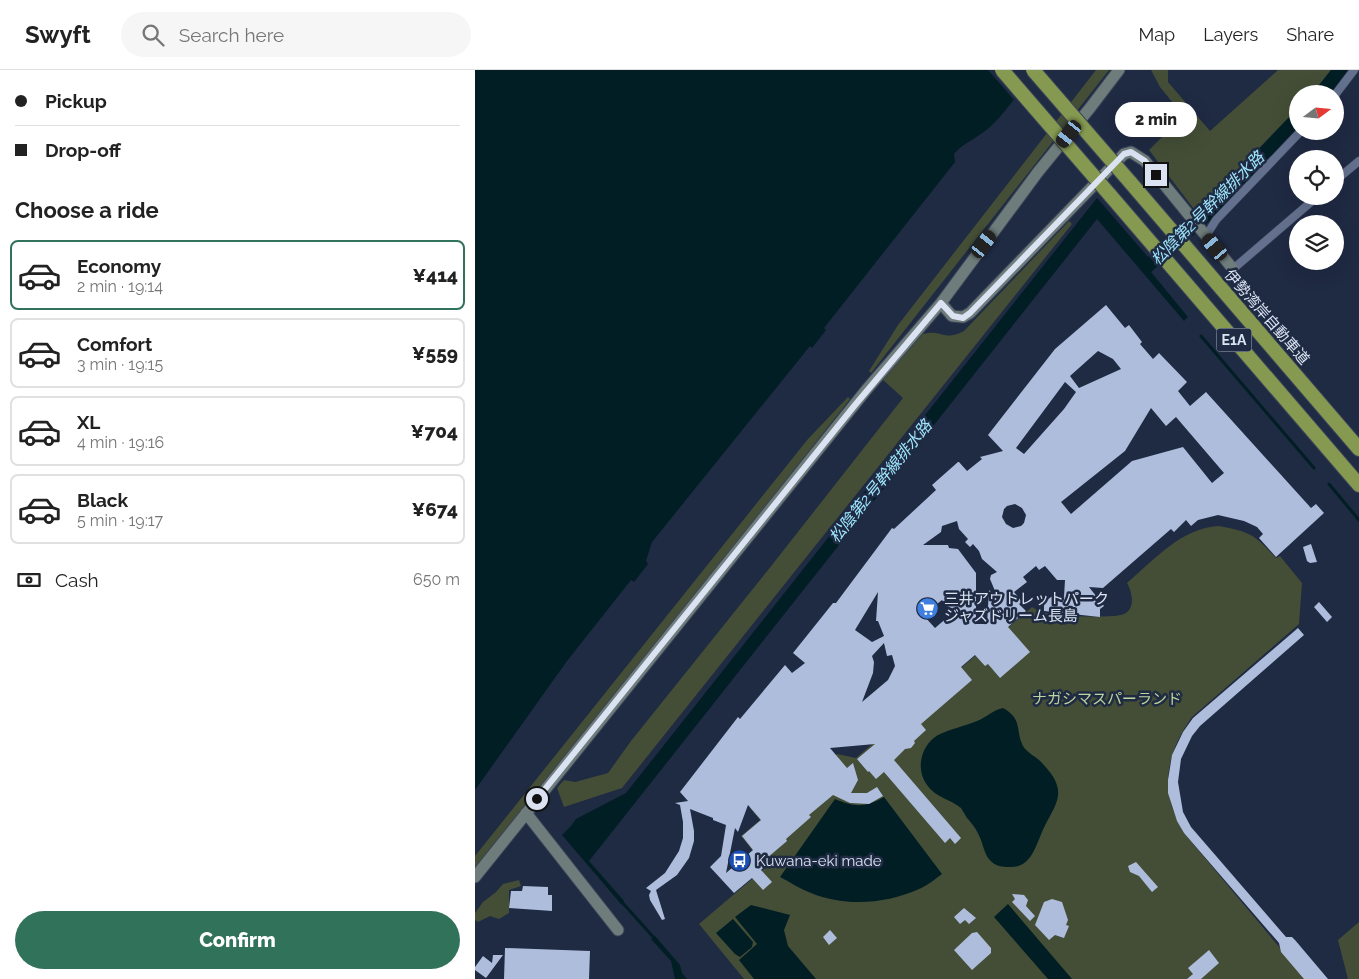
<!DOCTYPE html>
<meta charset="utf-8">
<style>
body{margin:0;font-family:Raleway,"Noto Sans JP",sans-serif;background:#f6f6f6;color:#222;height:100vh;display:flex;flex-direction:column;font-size:19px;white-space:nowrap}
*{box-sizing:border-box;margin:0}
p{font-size:16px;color:#767676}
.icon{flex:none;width:28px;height:28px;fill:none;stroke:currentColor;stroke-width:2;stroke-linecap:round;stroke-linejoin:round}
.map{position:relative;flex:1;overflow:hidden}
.sheet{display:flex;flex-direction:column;background:#fff;width:475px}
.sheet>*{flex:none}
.hud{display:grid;align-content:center;height:110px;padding:0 15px;background:#fff}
.needle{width:32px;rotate:74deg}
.fabs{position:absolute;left:814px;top:15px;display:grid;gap:10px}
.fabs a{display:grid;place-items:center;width:55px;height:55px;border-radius:50%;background:#fff;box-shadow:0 5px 20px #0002;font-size:25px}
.end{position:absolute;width:22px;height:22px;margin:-11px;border:6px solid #dbe3f3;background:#111;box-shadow:0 0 0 2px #111}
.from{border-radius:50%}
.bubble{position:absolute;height:35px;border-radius:18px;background:#fff;box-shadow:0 5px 20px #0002;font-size:16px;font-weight:800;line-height:35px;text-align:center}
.car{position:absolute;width:15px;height:30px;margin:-15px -8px;border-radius:6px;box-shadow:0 0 4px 1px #0007;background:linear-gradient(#222 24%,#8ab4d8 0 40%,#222 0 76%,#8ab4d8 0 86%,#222 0)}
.hud b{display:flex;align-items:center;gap:18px;height:48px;font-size:19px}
.hud b+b{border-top:1px solid #e0e0e0}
.hud i{width:12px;height:12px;background:#222}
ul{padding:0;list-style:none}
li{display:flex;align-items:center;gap:15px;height:70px;margin:0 10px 8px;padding:0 5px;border:2px solid #e0e0e0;border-radius:8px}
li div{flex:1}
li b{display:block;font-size:19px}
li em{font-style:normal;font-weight:800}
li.active{border-color:#31725b}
li>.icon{width:45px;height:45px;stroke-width:1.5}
h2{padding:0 15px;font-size:22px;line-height:60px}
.pay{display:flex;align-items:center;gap:12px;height:55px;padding:0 15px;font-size:19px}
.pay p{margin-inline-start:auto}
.primary-button{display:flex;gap:10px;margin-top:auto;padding:10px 15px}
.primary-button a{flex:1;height:58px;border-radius:30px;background:#31725b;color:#fff;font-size:20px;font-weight:800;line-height:58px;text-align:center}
header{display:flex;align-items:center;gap:30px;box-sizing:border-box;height:70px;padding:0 25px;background:#fff;border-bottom:1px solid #e0e0e0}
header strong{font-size:24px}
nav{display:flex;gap:28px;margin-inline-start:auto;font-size:18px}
.search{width:350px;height:45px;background:#f6f6f6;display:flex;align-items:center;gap:12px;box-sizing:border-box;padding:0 18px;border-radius:28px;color:#767676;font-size:19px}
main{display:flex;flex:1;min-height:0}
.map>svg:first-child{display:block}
.green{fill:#444e36}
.water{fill:#011e25}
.pier{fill:#1f2a43}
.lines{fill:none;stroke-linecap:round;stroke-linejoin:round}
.stream{stroke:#011e25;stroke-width:3}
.building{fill:#aebddc;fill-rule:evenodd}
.street-casing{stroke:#3b4459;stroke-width:9}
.secondary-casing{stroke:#3b4459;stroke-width:13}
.highway-casing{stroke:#3b4459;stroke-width:16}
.street{stroke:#64718e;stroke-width:8}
.secondary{stroke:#6e7d7b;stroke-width:11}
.highway{stroke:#859950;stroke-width:14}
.highway-bridge-casing{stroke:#3b4459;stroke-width:16;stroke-linecap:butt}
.highway-bridge{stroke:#859950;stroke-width:14}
.route{stroke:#dbe3f3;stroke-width:6}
.labels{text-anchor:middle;stroke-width:5;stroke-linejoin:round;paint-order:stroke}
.shield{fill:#1f2a43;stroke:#a3acbe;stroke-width:1}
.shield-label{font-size:14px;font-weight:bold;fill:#dbe3f3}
.street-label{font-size:15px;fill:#dbe3f3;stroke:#1f2a43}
.poi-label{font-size:15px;fill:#dbe3f3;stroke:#1f2a43;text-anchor:start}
.park-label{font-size:15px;fill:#bcd49e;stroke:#1f2a43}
.water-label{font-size:16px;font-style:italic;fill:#9fe7fd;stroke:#1f2a43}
</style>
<header>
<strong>Swyft</strong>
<div class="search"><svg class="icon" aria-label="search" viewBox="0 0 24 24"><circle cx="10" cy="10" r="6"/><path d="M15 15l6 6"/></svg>Search here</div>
<nav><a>Map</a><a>Layers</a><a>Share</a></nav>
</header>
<main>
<section class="sheet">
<div class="hud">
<b><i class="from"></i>Pickup</b>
<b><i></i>Drop-off</b>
</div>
<h2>Choose a ride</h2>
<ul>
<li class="active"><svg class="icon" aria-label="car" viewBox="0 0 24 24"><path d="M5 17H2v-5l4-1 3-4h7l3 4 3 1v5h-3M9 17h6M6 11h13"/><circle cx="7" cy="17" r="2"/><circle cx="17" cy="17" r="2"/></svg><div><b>Economy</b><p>2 min · 19:14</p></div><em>¥414</em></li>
<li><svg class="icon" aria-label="car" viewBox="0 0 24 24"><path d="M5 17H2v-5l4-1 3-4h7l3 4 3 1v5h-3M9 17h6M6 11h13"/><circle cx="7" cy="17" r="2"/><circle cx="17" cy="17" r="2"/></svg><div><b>Comfort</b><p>3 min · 19:15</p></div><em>¥559</em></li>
<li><svg class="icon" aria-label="car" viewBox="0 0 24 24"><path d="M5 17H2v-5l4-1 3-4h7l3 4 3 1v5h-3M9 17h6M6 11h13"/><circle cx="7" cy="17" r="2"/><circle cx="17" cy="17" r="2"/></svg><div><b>XL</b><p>4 min · 19:16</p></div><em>¥704</em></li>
<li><svg class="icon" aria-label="car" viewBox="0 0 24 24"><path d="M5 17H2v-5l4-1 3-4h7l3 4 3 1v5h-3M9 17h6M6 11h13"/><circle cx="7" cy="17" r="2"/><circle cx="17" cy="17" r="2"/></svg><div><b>Black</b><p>5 min · 19:17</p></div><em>¥674</em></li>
</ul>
<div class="pay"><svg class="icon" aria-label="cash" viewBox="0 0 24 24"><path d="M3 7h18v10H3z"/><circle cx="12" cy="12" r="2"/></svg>Cash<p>650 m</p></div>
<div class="primary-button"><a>Confirm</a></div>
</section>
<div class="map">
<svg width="884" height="909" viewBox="0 0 884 909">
<rect width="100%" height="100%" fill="#1f2a43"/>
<path class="green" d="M621,0H634L396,303L394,301L423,255Z
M676,0H693V12L735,61L803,0H856L837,24H822V39L722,143L674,80L694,60L706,52L707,44L685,17Z
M594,151L597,154L147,718L89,737L82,718L89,710L100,712L133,703L156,671L297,495L428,328L407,309L448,264C468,259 468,272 489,261Z
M373,327L375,329L0,803V786L333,369Z
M744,456C776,462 780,465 801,488L805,486L827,513L824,554L717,647C690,685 684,721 709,763L831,909H269L224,854L291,797L266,766L285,750L275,738L289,726L357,689L362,684L381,688L557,537C560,539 564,541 567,542C580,546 636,549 649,544C661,538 657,522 652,513C679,490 706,458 744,456Z
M44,810L46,816L34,820V843L24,849L15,846L3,852L0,850V843L8,832L21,822L28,814Z
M884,852V909H873L863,870Z"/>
<path class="water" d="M0,0H560C546,18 533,40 516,56C505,67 489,72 479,84L480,92L349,258L351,260L337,278L335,276L177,472L171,491L173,494L159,512L156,510L92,591L0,720Z
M856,0H873L855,24H837Z
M822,39V58L740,146L676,202L713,247L709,251L622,149L114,791L149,831L146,834L87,765L96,756L101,749L151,723L622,128L673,187L722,143Z
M528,638C548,649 540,660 548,676C552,683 562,687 567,693C598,725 577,735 565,767C559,781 554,797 536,797C530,797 523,797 518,793C510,787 509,778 506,770C502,760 499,756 492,748C490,745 488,741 486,738C475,729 460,727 452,715C440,699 446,675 463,665C475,659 490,656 502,651C512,647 518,640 528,638Z
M409,727L467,804C460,809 452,816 444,819C411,834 370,837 336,823C325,819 315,812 305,807L360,729C379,737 390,738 409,727Z
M533,834L597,909H573L519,847Z
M276,835L315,845L309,860L313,876L341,909H279L264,890L282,874L260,847Z
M258,849L278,872L277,877L265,887L260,884L241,863Z
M180,866L205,895L207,903L212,909H200L196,891L176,869Z"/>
<path class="pier" d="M513,0H563L540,31Z
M621,125L624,126L673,184L706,154L718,168L684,198Z"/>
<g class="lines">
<path class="stream" d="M726,266L839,398
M854,414L884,450
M145,830L181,870"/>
</g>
<path class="building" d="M631,235L650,258L654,255L667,272L665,274L678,289L684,283L712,312L703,321L715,336L731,322L836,438L841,434L849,443L801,487L784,468L788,464L782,457L769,451L743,445L723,450L716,456L711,450L699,462L696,459L628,518L614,517L629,536L625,539V547L569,541V532L579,525L589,527L590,510H582L570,496L564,500L561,496L548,507L552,512L539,522L547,532L544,534L551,541L533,557L555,582L525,608L513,594L510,596L500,585L486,597L497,610L446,654L451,660L439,671L440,673L436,678L430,679L419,690L486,768L480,774L475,768L470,773L409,702L401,709L394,701L393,702L382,689L400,674L355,678L372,698L378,693L383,710L376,723H392L402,717L408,726L394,734L375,733L358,725L334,745L336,747L311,769L312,771L285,794L288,798L286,800L297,812L288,820L277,808L259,823L235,797L246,786L251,755L238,750V748L215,739L219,761V771L214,788L202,805L181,820L190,849L187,850L175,830L174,825L176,821L171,818L190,803L204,781L208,768V752L205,735L200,733L213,731L205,722L263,647L265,649L310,595L317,603L330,593L318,583L358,533H361L417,458L419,459L461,420L457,415L483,392H484L492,401L507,389L505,387L528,381L513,365L580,279ZM623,281L638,289L646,299L604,318L595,306ZM590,312L601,322L589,339L549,384L541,378ZM676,338L691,356L701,347L749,403L737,413L708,377L657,391L596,444L586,432L650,381ZM540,434L547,438L551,445L549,453L546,456L538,458L531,454L527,447L529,439L532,436ZM482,451L484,459L493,469L490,472L495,477L498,474L504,481L507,489L522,502L516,505L515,509L525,533L514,520L512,554H501V503L483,479L474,478L473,475H448L466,462L467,456ZM403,522L401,551H403L409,566L397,572L380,560ZM467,530L472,536L481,540L460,558L448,545ZM409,573L412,586L417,585L420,596L413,610L387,632L398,603L399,592L397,586ZM273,735L286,750L267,766L278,780L251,803L260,758L263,762Z
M836,474L842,492L835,493L832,491L828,477Z
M844,532L857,547L852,552L839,537Z
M823,558L829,565L725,656L717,666L706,689L703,712L708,742L716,757L811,867H817L820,870L853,909H829L806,882L804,873L709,763L702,751L693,723V710L697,685L708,662L718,648Z
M661,792L683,817L677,822L664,806L655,802L653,796Z
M48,816L73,817V825H77V841L34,838L36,821H47Z
M537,824L549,825L553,830L551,836L560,846L555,851L537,832L540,829Z
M577,829L587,832L593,850L591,855L594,856L589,868L580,865L574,870L560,855L569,832Z
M489,838L501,848L494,854L490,850L485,854L479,847Z
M355,860L362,868L354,875L348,867Z
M502,862L516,878V883L497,900L479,880L497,863Z
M30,878L115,881L114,909H29Z
M734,880L744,893L726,909H712L718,904L713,898Z
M18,885H28L11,908L0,900V897L8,886L17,893Z"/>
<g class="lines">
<defs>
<path id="street" d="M860,25L879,0
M860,111L884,91
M731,166L741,150L826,61
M758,199L843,126"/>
<path id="secondary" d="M466,233L477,246L488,247L495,243L649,84L656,82L670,91L758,199
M51,743L143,860
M0,807L392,319L466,233L563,102L615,38L644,0"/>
<path id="highway" d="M655,112L884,379
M635,125L884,415"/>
</defs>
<use href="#street" class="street-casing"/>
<use href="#secondary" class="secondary-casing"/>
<use href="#highway" class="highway-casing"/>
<use href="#street" class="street"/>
<use href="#secondary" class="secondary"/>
<use href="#highway" class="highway"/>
<defs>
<path id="highway-bridge" d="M527,0L635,125
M558,0L655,112"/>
</defs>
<use href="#highway-bridge" class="highway-bridge-casing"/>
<use href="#highway-bridge" class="highway-bridge"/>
</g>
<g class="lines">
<path class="route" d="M62,729L380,335L466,233L478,246L488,248L495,243L649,84L656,82L670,91L681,105"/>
</g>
<defs>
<symbol id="supermarket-disc" viewBox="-11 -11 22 22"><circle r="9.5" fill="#3f7fe0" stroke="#1f2a43"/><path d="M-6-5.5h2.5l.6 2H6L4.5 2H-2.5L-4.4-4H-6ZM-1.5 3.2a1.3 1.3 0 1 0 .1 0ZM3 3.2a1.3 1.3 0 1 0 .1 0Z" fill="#fff"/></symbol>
<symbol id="bus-disc" viewBox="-11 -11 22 22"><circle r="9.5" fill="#1a4fb4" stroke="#1f2a43"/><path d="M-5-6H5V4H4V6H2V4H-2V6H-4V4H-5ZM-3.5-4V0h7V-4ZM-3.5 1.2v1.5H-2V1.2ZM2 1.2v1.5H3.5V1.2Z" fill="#fff"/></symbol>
</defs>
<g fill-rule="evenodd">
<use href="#supermarket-disc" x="440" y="526" width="25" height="25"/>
<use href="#bus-disc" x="252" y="778" width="25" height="25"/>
</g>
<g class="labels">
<rect class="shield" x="741.5" y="258.5" width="35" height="23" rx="4"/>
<g class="shield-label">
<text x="759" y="275">E1A</text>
</g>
<g class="street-label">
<text transform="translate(792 247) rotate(49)" y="5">伊勢湾岸自動車道</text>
</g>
<g class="poi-label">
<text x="469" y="534">三井アウトレットパーク<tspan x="469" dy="17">ジャズドリーム長島</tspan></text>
<text x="281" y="796">Kuwana-eki made</text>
</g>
<g class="park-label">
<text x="632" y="634">ナガシマスパーランド</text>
</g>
<g class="water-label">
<text transform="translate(732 138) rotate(-45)" y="6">松陰第2号幹線排水路</text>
<text transform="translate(405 411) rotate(-51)" y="6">松陰第2号幹線排水路</text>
</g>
</g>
</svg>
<div class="fabs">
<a><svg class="needle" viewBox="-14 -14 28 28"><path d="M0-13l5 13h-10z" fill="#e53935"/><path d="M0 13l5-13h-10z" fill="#767676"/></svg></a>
<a><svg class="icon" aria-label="locate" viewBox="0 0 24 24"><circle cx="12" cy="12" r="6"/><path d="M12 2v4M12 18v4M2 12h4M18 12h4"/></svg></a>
<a><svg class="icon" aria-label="layers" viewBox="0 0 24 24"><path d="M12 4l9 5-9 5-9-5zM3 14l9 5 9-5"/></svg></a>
</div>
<i class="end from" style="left:62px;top:729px"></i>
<i class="end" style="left:681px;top:105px"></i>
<div class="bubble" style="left:640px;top:32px;width:82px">2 min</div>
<i class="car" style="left:594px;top:64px;rotate:219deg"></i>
<i class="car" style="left:509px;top:174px;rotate:37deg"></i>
<i class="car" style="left:740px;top:177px;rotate:320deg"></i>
</div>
</main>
